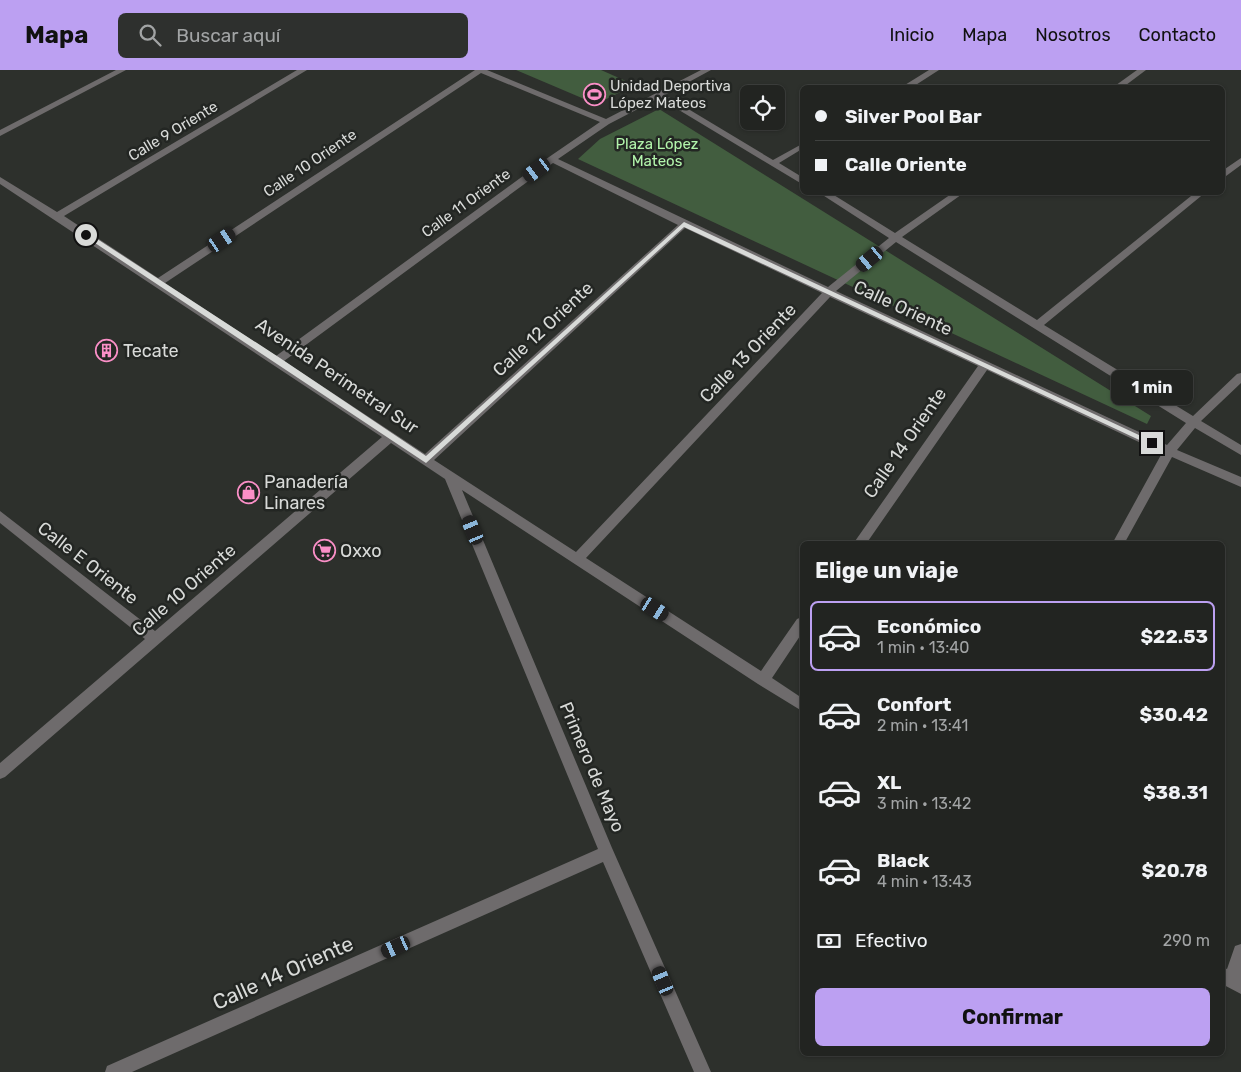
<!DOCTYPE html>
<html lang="es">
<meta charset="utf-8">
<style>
body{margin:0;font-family:Rubik,sans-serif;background:#2e302e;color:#f1f3f6;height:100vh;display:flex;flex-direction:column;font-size:19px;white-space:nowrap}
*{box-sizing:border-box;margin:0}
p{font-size:16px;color:#a2a4a5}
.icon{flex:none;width:28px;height:28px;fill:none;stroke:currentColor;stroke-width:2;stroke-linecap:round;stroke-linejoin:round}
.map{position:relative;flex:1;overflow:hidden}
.sheet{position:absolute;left:800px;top:471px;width:425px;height:515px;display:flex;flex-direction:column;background:#222421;border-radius:8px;box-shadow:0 1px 4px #0004,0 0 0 1px #3f413f}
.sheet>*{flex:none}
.guide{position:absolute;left:800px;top:15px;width:425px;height:110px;border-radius:8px;box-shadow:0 1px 4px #0004,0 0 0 1px #3f413f;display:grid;align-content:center;height:110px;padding:0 15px;background:#222421}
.tools{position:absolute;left:740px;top:15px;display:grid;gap:10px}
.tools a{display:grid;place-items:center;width:45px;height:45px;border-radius:8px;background:#222421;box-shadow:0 1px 4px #0004,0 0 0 1px #3f413f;font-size:25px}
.end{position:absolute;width:22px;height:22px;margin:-11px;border:6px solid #d8dad8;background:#111;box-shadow:0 0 0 2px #111}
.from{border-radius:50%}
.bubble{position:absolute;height:35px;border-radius:8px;background:#222421;box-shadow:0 1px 4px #0004,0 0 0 1px #3f413f;font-size:16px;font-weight:700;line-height:35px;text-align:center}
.car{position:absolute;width:15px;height:30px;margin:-15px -8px;border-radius:6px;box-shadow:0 0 4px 1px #0007;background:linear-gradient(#222 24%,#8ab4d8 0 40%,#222 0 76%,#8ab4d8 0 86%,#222 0)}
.guide b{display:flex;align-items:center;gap:18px;height:48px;font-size:19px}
.guide b+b{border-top:1px solid #3f413f}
.guide i{width:12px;height:12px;background:#f1f3f6}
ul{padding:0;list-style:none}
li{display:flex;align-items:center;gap:15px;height:70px;margin:0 10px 8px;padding:0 5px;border:2px solid transparent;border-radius:8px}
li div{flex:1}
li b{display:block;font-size:19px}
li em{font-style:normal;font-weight:700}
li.selected{border-color:#bca0f2}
li>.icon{width:45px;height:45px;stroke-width:1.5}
h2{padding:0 15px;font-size:22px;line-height:60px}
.pay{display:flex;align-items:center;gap:12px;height:55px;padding:0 15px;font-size:19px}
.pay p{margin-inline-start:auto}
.action{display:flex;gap:10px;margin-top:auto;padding:10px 15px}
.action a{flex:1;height:58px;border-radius:8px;background:#bca0f2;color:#111;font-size:20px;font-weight:700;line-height:58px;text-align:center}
header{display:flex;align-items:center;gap:30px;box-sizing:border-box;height:70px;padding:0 25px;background:#bca0f2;color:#111}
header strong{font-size:24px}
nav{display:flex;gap:28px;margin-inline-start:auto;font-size:18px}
.search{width:350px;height:45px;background:#2e302e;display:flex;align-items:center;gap:12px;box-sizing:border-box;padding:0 18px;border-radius:8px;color:#a2a4a5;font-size:19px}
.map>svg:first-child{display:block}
.green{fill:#425d3f}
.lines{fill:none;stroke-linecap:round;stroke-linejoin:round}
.minor{fill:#6e6b6c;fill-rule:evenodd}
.route{fill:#d8dad8}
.labels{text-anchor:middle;stroke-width:5;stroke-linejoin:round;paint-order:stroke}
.far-poi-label{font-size:15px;fill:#d8dad8;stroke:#232623;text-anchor:start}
.far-street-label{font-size:15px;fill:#d8dad8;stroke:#232623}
.far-park-label{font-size:15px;fill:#b2f4ab;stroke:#232623}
.street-label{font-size:18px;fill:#d8dad8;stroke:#232623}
.poi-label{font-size:18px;fill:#d8dad8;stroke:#232623;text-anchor:start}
.near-street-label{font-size:21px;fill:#d8dad8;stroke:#232623}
</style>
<header>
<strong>Mapa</strong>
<div class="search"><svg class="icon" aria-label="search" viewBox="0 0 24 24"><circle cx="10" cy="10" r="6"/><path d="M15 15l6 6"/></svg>Buscar aquí</div>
<nav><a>Inicio</a><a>Mapa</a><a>Nosotros</a><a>Contacto</a></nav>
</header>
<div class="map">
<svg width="1241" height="1002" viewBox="0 0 1241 1002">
<rect width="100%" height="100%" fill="#2d302c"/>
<path class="green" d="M516,0H601L635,15L596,34Z
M659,39L1151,346L1147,354L578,89L600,69Z"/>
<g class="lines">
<path class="minor" d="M116,0H126L0,66V60Z
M297,0H307L64,146L158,208L475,0H487L606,49L701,0H711L665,25L773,90L802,74V79L779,93L802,107V114L659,28L609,54L558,89L828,217L889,168L818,122H829L895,163L954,122H965L902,167L1037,250L1196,122H1206L1044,255L1193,346L1237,304L1241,303V313L1201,351L1241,375V385L1195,358L1177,380L1241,407V417L1172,387L1124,474H1112L1162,383L987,300L866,474H853L978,296L830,227L586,488L761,601L797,549L802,547V563L772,608L802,628V641L758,614L462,420L612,778L711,1002H694L603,792L132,1002H105L107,996L598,779L445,409L391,373L5,707L0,709V693L145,569L0,453V441L155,561L382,367L0,114V107L57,142ZM481,3L600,52L549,87L276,286L165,213ZM553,93L678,155L425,384L284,291ZM685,158L822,223L576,482L434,390ZM896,172L1186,353L1167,375L836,221Z
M929,0H939L911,18H900Z
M1137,0H1146L1122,18H1112Z
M1241,88V95L1222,109V101Z
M1241,874V924L1222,914V897L1227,899L1235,876Z"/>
</g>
<path class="route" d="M684,152L1156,373L1155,375H1150L684,157L426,393L83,165L88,163L280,288L426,386Z"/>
<defs>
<symbol id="stadium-ring" viewBox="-11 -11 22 22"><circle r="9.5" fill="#232623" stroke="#fa8fc7" stroke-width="1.5"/><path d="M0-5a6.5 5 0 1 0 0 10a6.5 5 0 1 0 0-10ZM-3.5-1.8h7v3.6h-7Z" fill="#fa8fc7"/></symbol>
<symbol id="building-ring" viewBox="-11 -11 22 22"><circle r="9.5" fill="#232623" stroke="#fa8fc7" stroke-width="1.5"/><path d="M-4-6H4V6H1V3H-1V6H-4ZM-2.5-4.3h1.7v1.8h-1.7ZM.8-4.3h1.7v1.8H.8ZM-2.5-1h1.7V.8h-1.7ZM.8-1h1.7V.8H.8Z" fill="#fa8fc7"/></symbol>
<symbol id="shop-ring" viewBox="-11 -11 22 22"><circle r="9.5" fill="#232623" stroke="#fa8fc7" stroke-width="1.5"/><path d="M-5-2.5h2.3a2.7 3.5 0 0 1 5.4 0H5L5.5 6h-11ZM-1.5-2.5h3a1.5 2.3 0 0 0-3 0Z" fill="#fa8fc7"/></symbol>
<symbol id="supermarket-ring" viewBox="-11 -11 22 22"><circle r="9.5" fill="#232623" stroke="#fa8fc7" stroke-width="1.5"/><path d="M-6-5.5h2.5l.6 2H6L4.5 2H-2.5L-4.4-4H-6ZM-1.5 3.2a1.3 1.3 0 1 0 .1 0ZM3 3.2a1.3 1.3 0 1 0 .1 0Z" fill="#fa8fc7"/></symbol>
</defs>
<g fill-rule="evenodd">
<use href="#stadium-ring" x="582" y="12" width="25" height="25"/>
<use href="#building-ring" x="94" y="268" width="25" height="25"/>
<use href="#shop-ring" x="236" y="410" width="25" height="25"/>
<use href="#supermarket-ring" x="312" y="468" width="25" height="25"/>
</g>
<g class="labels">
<g class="far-poi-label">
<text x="610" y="21">Unidad Deportiva<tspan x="610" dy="17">López Mateos</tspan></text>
</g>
<g class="far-street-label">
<text transform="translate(173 61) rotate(-31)" y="5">Calle 9 Oriente</text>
<text transform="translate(310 93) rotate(-34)" y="5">Calle 10 Oriente</text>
<text transform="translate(466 133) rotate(-36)" y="5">Calle 11 Oriente</text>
</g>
<g class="far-park-label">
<text x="657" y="79">Plaza López<tspan x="657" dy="17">Mateos</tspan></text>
</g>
<g class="street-label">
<text transform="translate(903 238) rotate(25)" y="6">Calle Oriente</text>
<text transform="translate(543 259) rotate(-43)" y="6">Calle 12 Oriente</text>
<text transform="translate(748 283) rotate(-46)" y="6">Calle 13 Oriente</text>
<text transform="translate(337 306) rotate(34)" y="6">Avenida Perimetral Sur</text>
<text transform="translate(905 373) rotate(-55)" y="6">Calle 14 Oriente</text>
<text transform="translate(88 493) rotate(38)" y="6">Calle E Oriente</text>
<text transform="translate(184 520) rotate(-41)" y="6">Calle 10 Oriente</text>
<text transform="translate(592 697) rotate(67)" y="6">Primero de Mayo</text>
</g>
<g class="poi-label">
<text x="123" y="287">Tecate</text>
<text x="264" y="418">Panadería<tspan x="264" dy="21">Linares</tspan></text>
<text x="340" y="487">Oxxo</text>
</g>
<g class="near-street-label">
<text transform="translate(283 903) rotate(-24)" y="7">Calle 14 Oriente</text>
</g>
</g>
</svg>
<div class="tools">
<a><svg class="icon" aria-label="locate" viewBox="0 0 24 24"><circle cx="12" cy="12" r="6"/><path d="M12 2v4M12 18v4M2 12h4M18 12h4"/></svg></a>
</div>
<i class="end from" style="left:86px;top:165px"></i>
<i class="end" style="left:1152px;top:373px"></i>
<div class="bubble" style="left:1111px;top:300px;width:82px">1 min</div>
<i class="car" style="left:537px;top:100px;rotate:234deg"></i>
<i class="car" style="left:222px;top:170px;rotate:56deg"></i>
<i class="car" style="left:870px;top:189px;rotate:230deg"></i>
<i class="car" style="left:473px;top:460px;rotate:337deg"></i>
<i class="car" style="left:655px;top:539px;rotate:123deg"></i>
<i class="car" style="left:396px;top:877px;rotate:246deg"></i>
<i class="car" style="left:663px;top:911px;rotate:337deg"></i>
<div class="guide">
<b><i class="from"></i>Silver Pool Bar</b>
<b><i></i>Calle Oriente</b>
</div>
<section class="sheet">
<h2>Elige un viaje</h2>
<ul>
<li class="selected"><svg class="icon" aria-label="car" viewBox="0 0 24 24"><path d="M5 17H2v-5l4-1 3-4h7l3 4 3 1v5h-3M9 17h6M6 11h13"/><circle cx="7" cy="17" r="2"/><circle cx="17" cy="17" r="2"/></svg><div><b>Económico</b><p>1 min · 13:40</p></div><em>$22.53</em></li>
<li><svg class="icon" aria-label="car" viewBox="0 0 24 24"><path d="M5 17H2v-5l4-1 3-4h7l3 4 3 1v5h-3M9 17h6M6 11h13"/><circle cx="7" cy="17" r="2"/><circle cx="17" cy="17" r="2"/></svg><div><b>Confort</b><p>2 min · 13:41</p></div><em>$30.42</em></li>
<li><svg class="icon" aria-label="car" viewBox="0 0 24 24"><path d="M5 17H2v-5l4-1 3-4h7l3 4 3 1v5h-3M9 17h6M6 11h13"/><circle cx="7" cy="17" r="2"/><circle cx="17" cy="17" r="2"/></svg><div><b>XL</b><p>3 min · 13:42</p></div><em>$38.31</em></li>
<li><svg class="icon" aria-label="car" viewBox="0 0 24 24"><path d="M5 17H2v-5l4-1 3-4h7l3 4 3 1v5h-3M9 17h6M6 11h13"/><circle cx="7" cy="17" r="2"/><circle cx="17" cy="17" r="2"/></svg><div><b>Black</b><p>4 min · 13:43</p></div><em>$20.78</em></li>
</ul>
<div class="pay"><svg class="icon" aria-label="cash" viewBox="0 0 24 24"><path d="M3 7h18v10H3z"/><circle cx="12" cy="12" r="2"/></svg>Efectivo<p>290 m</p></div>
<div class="action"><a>Confirmar</a></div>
</section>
</div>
